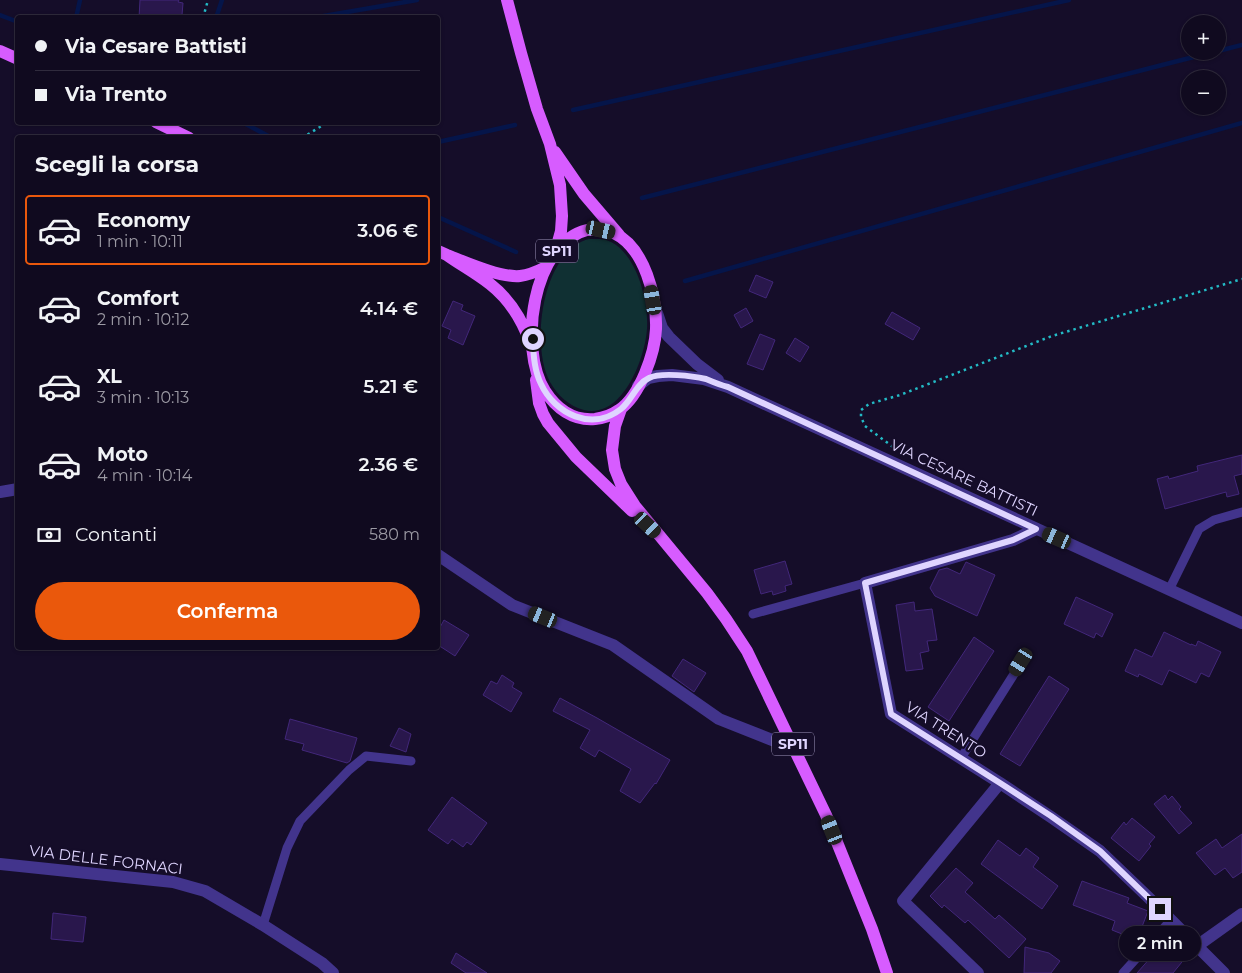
<!DOCTYPE html>
<html lang="it">
<meta charset="utf-8">
<style>
body{margin:0;font-family:Montserrat,sans-serif;background:#191328;color:#f1f3f6;height:100vh;display:flex;flex-direction:column;font-size:19px;white-space:nowrap}
*{box-sizing:border-box;margin:0}
p{font-size:16px;color:#9c9aa4}
.icon{flex:none;width:28px;height:28px;fill:none;stroke:currentColor;stroke-width:2;stroke-linecap:round;stroke-linejoin:round}
.map{position:relative;flex:1;overflow:hidden}
.side{position:absolute;left:15px;top:135px;width:425px;height:515px;display:flex;flex-direction:column;background:#100a1f;border-radius:5px;box-shadow:0 1px 4px #0004,0 0 0 1px #302b3d}
.side>*{flex:none}
.banner{position:absolute;left:15px;top:15px;width:425px;height:110px;border-radius:5px;box-shadow:0 1px 4px #0004,0 0 0 1px #302b3d;display:grid;align-content:center;height:110px;padding:0 20px;background:#100a1f}
.fabs{position:absolute;left:1181px;top:15px;display:grid;gap:10px}
.fabs a{display:grid;place-items:center;width:45px;height:45px;border-radius:50%;background:#100a1f;box-shadow:0 1px 4px #0004,0 0 0 1px #302b3d;font-size:25px}
.end{position:absolute;width:22px;height:22px;margin:-11px;border:6px solid #dfd5ff;background:#111;box-shadow:0 0 0 2px #111}
.from{border-radius:50%}
.bubble{position:absolute;height:35px;border-radius:18px;background:#100a1f;box-shadow:0 1px 4px #0004,0 0 0 1px #302b3d;font-size:16px;font-weight:600;line-height:35px;text-align:center}
.car{position:absolute;width:15px;height:30px;margin:-15px -8px;border-radius:6px;box-shadow:0 0 4px 1px #0007;background:linear-gradient(#222 24%,#8ab4d8 0 40%,#222 0 76%,#8ab4d8 0 86%,#222 0)}
.banner b{display:flex;align-items:center;gap:18px;height:48px;font-size:19px}
.banner b+b{border-top:1px solid #302b3d}
.banner i{width:12px;height:12px;background:#f1f3f6}
ul{padding:0;list-style:none}
li{display:flex;align-items:center;gap:15px;height:70px;margin:0 10px 8px;padding:0 10px;border:2px solid transparent;border-radius:5px}
li div{flex:1}
li b{display:block;font-size:19px}
li em{font-style:normal;font-weight:600}
li.on{border-color:#ea580c}
li>.icon{width:45px;height:45px;stroke-width:1.5}
h2{padding:0 20px;font-size:22px;line-height:60px}
.pay{display:flex;align-items:center;gap:12px;height:55px;padding:0 20px;font-size:19px}
.pay p{margin-inline-start:auto}
.action{display:flex;gap:10px;margin-top:auto;padding:10px 20px}
.action a{flex:1;height:58px;border-radius:30px;background:#ea580c;color:#fff;font-size:20px;font-weight:600;line-height:58px;text-align:center}
.map>svg:first-child{display:block}
.green{fill:#103033}
.lines{fill:none;stroke-linecap:round;stroke-linejoin:round}
.stream{stroke:#05154a;stroke-width:4.5}
.building{fill:#29174c;stroke:#42277a}
.path{stroke:#23bac5;stroke-width:2.5;stroke-dasharray:2.5 4;stroke-linecap:butt}
.service{stroke:#42348c;stroke-width:9}
.minor{stroke:#42348c;stroke-width:12}
.tertiary{stroke:#42348c;stroke-width:12}
.primary{stroke:#d75cff;stroke-width:12}
.route{stroke:#dfd5ff;stroke-width:6}
.labels{text-anchor:middle;stroke-width:4.5;stroke-linejoin:round;paint-order:stroke}
.shield{fill:#150d29;stroke:#a299bf;stroke-width:1}
.shield-label{font-size:14px;font-weight:bold;fill:#dfd5ff}
.street-label{font-size:15px;fill:#dfd5ff;stroke:#150d29}
</style>
<div class="map">
<svg width="1242" height="973" viewBox="0 0 1242 973">
<rect width="100%" height="100%" fill="#150d29"/>
<path class="green" d="M589,239C596,239 604,238 611,242C637,255 649,302 647,329C645,358 623,419 584,410C569,406 558,396 550,382C530,345 542,251 589,239Z"/>
<g class="lines">
<path class="stream" d="M0,15L18,22
M76,18L80,0
M216,18L222,0
M312,18L417,0
M1218,51L1242,45
M573,110L1069,0
M242,122L272,138
M438,142L515,125
M642,198L1217,51
M438,217L516,252
M685,281L1242,123"/>
</g>
<path class="building" d="M140,0H179L178,2L183,3L182,15H177V18H139Z
M756,275L773,282L766,298L749,291Z
M453,301L463,305L461,310L475,316L463,345L448,338L451,330L442,326Z
M746,308L753,321L741,328L734,315Z
M892,312L920,328L913,340L885,324Z
M760,334L775,340L763,370L747,364Z
M795,338L809,347L800,362L786,353Z
M1242,455V474L1234,476L1239,494L1227,497L1226,492L1165,509L1157,479L1168,476L1169,479L1198,471L1197,466Z
M785,561L792,584L785,586L786,591L773,595L772,591L761,594L754,570Z
M966,562L995,575L977,616L935,596L930,588L939,570L947,568L960,574Z
M1076,597L1113,614L1102,637L1096,633L1094,638L1064,624Z
M914,602L915,611L932,609L937,640L927,641L929,651L920,653L923,669L906,671L896,605Z
M444,620L469,635L455,656L438,645V631Z
M1164,632L1191,645V644L1196,646L1198,641L1221,652L1209,677L1201,673L1196,683L1169,670L1162,685L1139,674L1138,677L1125,671L1135,649L1152,657Z
M974,637L994,651L949,721L928,707Z
M683,659L706,673L694,692L672,676Z
M502,675L514,683L512,687L522,693L511,712L483,695L491,681L497,684Z
M1049,676L1069,689L1020,766L1000,754Z
M560,698L597,718L670,760L656,784L655,783L640,803L620,791L631,769L599,750L595,757L580,748L590,730L553,711Z
M290,719L357,738L350,761L347,763L302,750L304,744L285,739Z
M399,728L411,734L406,752L390,746Z
M1165,795L1168,800L1172,796L1181,807L1179,809L1192,823L1179,834L1154,804Z
M452,797L487,823L471,845L467,842L463,847L452,839L448,844L428,830Z
M1132,818L1155,837L1149,844L1151,846L1139,861L1111,838L1124,822L1126,825Z
M1242,834V872L1233,878L1225,868L1215,875L1196,853L1216,839L1222,848Z
M998,840L1020,856L1026,848L1039,858L1033,867L1058,886L1042,909L981,864Z
M956,868L973,883L965,892L995,919L999,915L1026,939L1009,958L968,920L965,923L944,905L942,908L930,896Z
M1082,881L1129,898L1127,903L1148,911L1140,932L1135,930L1132,938L1112,930L1115,921L1073,905Z
M53,913L86,917L83,942L51,939Z
M1166,940L1186,957L1173,973H1137Z
M1025,947L1049,953L1060,961L1051,973H1024Z
M456,953L487,973H466L451,963Z"/>
<g class="lines">
<path class="path" d="M203,18L208,0
M302,138L328,122
M893,447L865,426L861,417V410L869,404L900,395L1052,336L1242,279"/>
<path class="service" d="M1169,590L1199,529L1214,520L1242,512
M753,614L865,583
M961,758L1021,663
M263,925L287,848L300,821L349,770L366,756L411,761
M1123,973L1171,920"/>
<path class="minor" d="M0,492L18,489
M1036,529L1013,540L865,583L891,714L1000,783L1051,817L1100,851L1148,897L1224,973
M438,555L512,605L613,645L719,719L795,749
M0,864L173,882L205,891L263,925L322,963L333,973
M1197,946L1242,914
M978,973L903,901L1000,783"/>
<path class="tertiary" d="M657,313L662,328L669,337L697,364L718,380
M638,386L648,378L658,376L672,375L704,379L728,387L1242,623"/>
<path class="primary" d="M507,0L521,53L537,109L550,144L560,185L562,216L561,231L556,249
M0,51L18,59
M156,122L189,138
M555,152L584,194L619,235
M587,230C596,230 605,229 614,233C645,248 657,297 656,329C655,353 640,396 619,410C612,415 603,418 595,419C573,421 556,408 545,391C518,349 532,243 587,230Z
M438,251L447,255C465,262 501,278 520,276C529,275 538,271 546,267
M447,255C461,265 476,273 490,284C508,298 522,320 530,342
M536,380L539,403L543,414L548,423L576,457L632,511
M621,409L615,426L612,450L615,469L621,484L635,506L707,593L726,619L747,651L826,815L872,929L887,973"/>
</g>
<g class="lines">
<path class="route" d="M533,339C533,354 534,370 541,384C555,414 592,432 621,409C632,400 636,384 649,378C661,372 693,376 706,379C713,382 720,385 728,387L1036,529L1013,540L865,583L891,714L1000,783L1051,816L1100,851L1160,909"/>
</g>
<g class="labels">
<g class="shield">
<rect x="536" y="239.5" width="42" height="23" rx="4"/>
<rect x="772" y="732.5" width="42" height="23" rx="4"/>
</g>
<g class="shield-label">
<text x="557" y="256">SP11</text>
<text x="793" y="749">SP11</text>
</g>
<g class="street-label">
<text transform="translate(964 478) rotate(25)" y="5">VIA CESARE BATTISTI</text>
<text transform="translate(946 730) rotate(32)" y="5">VIA TRENTO</text>
<text transform="translate(106 860) rotate(7)" y="5">VIA DELLE FORNACI</text>
</g>
</g>
</svg>
<div class="fabs">
<a>+</a>
<a>−</a>
</div>
<i class="end from" style="left:533px;top:339px"></i>
<i class="end" style="left:1160px;top:909px"></i>
<div class="bubble" style="left:1119px;top:926px;width:82px">2 min</div>
<i class="car" style="left:601px;top:230px;rotate:103deg"></i>
<i class="car" style="left:653px;top:300px;rotate:350deg"></i>
<i class="car" style="left:648px;top:525px;rotate:133deg"></i>
<i class="car" style="left:1057px;top:538px;rotate:294deg"></i>
<i class="car" style="left:543px;top:617px;rotate:292deg"></i>
<i class="car" style="left:1021px;top:662px;rotate:212deg"></i>
<i class="car" style="left:832px;top:830px;rotate:338deg"></i>
<div class="banner">
<b><i class="from"></i>Via Cesare Battisti</b>
<b><i></i>Via Trento</b>
</div>
<section class="side">
<h2>Scegli la corsa</h2>
<ul>
<li class="on"><svg class="icon" aria-label="car" viewBox="0 0 24 24"><path d="M5 17H2v-5l4-1 3-4h7l3 4 3 1v5h-3M9 17h6M6 11h13"/><circle cx="7" cy="17" r="2"/><circle cx="17" cy="17" r="2"/></svg><div><b>Economy</b><p>1 min · 10:11</p></div><em>3.06 €</em></li>
<li><svg class="icon" aria-label="car" viewBox="0 0 24 24"><path d="M5 17H2v-5l4-1 3-4h7l3 4 3 1v5h-3M9 17h6M6 11h13"/><circle cx="7" cy="17" r="2"/><circle cx="17" cy="17" r="2"/></svg><div><b>Comfort</b><p>2 min · 10:12</p></div><em>4.14 €</em></li>
<li><svg class="icon" aria-label="car" viewBox="0 0 24 24"><path d="M5 17H2v-5l4-1 3-4h7l3 4 3 1v5h-3M9 17h6M6 11h13"/><circle cx="7" cy="17" r="2"/><circle cx="17" cy="17" r="2"/></svg><div><b>XL</b><p>3 min · 10:13</p></div><em>5.21 €</em></li>
<li><svg class="icon" aria-label="car" viewBox="0 0 24 24"><path d="M5 17H2v-5l4-1 3-4h7l3 4 3 1v5h-3M9 17h6M6 11h13"/><circle cx="7" cy="17" r="2"/><circle cx="17" cy="17" r="2"/></svg><div><b>Moto</b><p>4 min · 10:14</p></div><em>2.36 €</em></li>
</ul>
<div class="pay"><svg class="icon" aria-label="cash" viewBox="0 0 24 24"><path d="M3 7h18v10H3z"/><circle cx="12" cy="12" r="2"/></svg>Contanti<p>580 m</p></div>
<div class="action"><a>Conferma</a></div>
</section>
</div>
